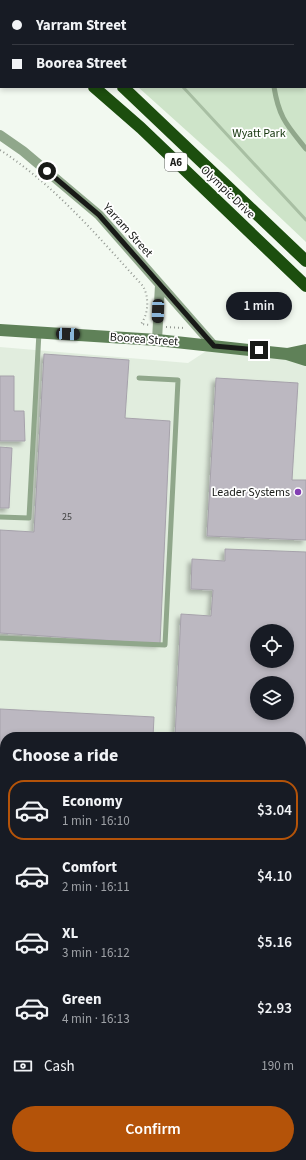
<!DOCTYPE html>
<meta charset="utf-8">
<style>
body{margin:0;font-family:"Source Sans 3",sans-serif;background:#20242c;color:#f1f3f6;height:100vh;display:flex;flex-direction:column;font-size:15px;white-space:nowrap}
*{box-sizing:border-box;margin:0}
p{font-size:13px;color:#9ea1a6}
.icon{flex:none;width:22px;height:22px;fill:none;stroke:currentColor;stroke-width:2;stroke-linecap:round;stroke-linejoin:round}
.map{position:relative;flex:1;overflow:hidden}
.sheet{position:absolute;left:0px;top:732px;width:306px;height:428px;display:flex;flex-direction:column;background:#171b24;border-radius:16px 16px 0 0;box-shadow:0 2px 6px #0003}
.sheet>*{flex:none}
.top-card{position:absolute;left:0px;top:0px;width:306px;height:88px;box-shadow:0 2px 6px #0003;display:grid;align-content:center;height:88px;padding:0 12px;background:#171b24}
.fabs{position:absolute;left:250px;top:624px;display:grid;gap:8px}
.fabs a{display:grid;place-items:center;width:44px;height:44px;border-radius:50%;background:#171b24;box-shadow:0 2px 6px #0003;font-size:20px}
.end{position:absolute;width:18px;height:18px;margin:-9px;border:5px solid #181a17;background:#fff;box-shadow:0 0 0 2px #fff}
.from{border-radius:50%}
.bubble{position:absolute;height:28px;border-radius:14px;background:#171b24;box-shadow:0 2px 6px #0003;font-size:13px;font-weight:600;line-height:28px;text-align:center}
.car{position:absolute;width:12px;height:24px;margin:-12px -6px;border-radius:5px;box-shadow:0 0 3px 1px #0007;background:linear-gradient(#222 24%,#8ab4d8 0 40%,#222 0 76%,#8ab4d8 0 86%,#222 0)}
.top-card b{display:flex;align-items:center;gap:14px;height:38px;font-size:15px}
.top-card b+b{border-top:1px solid #363941}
.top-card i{width:10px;height:10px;background:#f1f3f6}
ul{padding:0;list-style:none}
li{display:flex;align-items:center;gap:12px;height:60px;margin:0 8px 6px;padding:0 4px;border:2px solid transparent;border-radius:16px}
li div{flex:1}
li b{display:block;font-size:15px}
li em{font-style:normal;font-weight:600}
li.on{border-color:#b45309}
li>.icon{width:36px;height:36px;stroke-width:1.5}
h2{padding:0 12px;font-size:18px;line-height:48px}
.pay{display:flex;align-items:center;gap:10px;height:44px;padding:0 12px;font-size:15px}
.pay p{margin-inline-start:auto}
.action{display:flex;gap:8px;margin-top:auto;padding:8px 12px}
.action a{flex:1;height:46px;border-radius:24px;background:#b45309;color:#fff;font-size:16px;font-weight:600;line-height:46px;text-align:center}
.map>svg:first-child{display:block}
.built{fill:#e1edde;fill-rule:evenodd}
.green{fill:#cee4c9}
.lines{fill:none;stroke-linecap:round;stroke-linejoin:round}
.stream{stroke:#a8bfa3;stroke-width:3}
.building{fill:#bcb8c1;stroke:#a6a2ab;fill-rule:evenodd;filter:url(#shadow)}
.path{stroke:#929791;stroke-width:2;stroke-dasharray:1 3;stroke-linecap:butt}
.lane{stroke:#90a78b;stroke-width:5}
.street{stroke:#90a78b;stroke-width:10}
.secondary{stroke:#5f8158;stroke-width:12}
.highway{stroke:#1c4e0e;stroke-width:12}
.route{stroke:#181a17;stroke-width:5}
.poi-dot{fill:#833fb3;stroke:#fff;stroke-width:1.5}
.labels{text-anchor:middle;stroke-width:3.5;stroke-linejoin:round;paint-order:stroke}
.number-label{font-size:10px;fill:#414242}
.shield{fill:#fff;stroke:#5d5f5d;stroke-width:1}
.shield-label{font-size:11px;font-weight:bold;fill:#181a17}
.park-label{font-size:12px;fill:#14350c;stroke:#fff}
.street-label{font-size:12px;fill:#181a17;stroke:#fff}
.poi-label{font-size:12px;fill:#181a17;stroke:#fff;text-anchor:end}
</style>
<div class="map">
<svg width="306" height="1160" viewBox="0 0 306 1160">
<defs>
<filter id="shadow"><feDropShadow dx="-3.5" dy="3.5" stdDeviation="2" flood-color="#0004"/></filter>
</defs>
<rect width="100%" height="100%" fill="#f2f9f0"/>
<path class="built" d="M214,346L306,360V1160H0V347L188,363ZM257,631H287V661H257ZM257,683H287V713H257ZM5,737H301V1155H5Z"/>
<path class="green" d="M24,0H306V242L227,167L138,87H305V1Z"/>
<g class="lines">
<path class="stream" d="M99,0L100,1
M183,87L306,220"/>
</g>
<path class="building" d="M44,354L129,360L125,418L170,421L160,644L0,633V530L34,532Z
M0,376H14V411H24L25,441H0Z
M216,378L298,383L292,480H306V540L207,536Z
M0,447L12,448L9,508H0Z
M225,549L306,552V849H301V737H175L181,614L211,616L213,590L191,589L192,559L225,561ZM257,631H287V661H257ZM257,683H287V713H257Z
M0,709L154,717L153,737H5V893L0,892Z
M0,919H5V948H0Z
M0,948H5V1000H0Z
M0,1000H5V1125H0Z
M301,1030H306V1095H301Z
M301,1095H304L301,1132Z
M0,1125H5V1155H71V1160H0Z
M260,1155H299V1160H260Z"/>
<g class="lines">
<path class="path" d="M0,150C56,186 99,238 143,286C149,297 149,313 141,324L150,325
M166,327L185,328"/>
<path class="lane" d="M278,1V0
M305,29L306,28
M274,87C279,118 287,125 306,149
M0,517L29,518L39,332
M0,638L165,645L178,380L139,378"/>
<path class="street" d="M0,135L23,151L99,215L214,346
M157,340L160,285"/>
<path class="secondary" d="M0,330L157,340L287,354L306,360
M287,354L306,350"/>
<path class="highway" d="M3,0L5,1
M0,19L1,20
M94,87L141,128L306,286
M123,87L306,261"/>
</g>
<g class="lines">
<path class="route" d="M47,171L99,215L214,346L259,350"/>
</g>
<circle class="poi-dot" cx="298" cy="492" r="4"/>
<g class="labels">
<g class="number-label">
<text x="67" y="520">25</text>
</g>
<rect class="shield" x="165" y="153" width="22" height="18" rx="3"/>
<g class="shield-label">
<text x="176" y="166">A6</text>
</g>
<g class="park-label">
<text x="259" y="137">Wyatt Park</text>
</g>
<g class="street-label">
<text transform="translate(228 192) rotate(44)" y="4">Olympic Drive</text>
<text transform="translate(128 230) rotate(48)" y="4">Yarram Street</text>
<text transform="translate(144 339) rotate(4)" y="4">Boorea Street</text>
</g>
<g class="poi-label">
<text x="290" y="496">Leader Systems</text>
</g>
</g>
</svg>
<div class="fabs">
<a><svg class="icon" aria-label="locate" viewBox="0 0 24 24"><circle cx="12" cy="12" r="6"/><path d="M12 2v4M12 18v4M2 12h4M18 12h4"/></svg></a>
<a><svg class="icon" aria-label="layers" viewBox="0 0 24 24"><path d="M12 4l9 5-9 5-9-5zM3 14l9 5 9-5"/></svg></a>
</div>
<i class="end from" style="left:47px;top:171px"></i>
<i class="end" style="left:259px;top:350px"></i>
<div class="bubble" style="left:226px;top:292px;width:66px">1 min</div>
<i class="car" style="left:158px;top:311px;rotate:182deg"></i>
<i class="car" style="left:68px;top:334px;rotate:93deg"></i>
<div class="top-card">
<b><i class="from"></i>Yarram Street</b>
<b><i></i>Boorea Street</b>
</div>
<section class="sheet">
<h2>Choose a ride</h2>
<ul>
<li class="on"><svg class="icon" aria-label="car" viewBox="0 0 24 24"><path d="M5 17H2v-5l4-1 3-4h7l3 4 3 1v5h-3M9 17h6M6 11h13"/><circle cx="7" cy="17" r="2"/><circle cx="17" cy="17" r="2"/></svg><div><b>Economy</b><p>1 min · 16:10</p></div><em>$3.04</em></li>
<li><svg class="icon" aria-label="car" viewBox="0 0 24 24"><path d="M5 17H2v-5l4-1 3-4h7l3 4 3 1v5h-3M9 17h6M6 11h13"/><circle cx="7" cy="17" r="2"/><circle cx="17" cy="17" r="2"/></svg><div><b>Comfort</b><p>2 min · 16:11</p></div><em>$4.10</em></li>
<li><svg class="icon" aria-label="car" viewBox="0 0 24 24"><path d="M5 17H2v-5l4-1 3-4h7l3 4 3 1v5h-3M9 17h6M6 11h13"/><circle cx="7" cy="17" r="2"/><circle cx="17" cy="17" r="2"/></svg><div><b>XL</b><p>3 min · 16:12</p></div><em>$5.16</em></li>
<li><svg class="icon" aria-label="car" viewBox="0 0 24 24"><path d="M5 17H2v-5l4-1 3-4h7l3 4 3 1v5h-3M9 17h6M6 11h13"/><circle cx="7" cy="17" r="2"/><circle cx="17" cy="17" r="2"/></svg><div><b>Green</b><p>4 min · 16:13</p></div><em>$2.93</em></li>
</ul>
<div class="pay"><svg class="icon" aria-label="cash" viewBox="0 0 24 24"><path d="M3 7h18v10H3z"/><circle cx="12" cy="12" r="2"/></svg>Cash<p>190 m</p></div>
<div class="action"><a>Confirm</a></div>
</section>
</div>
